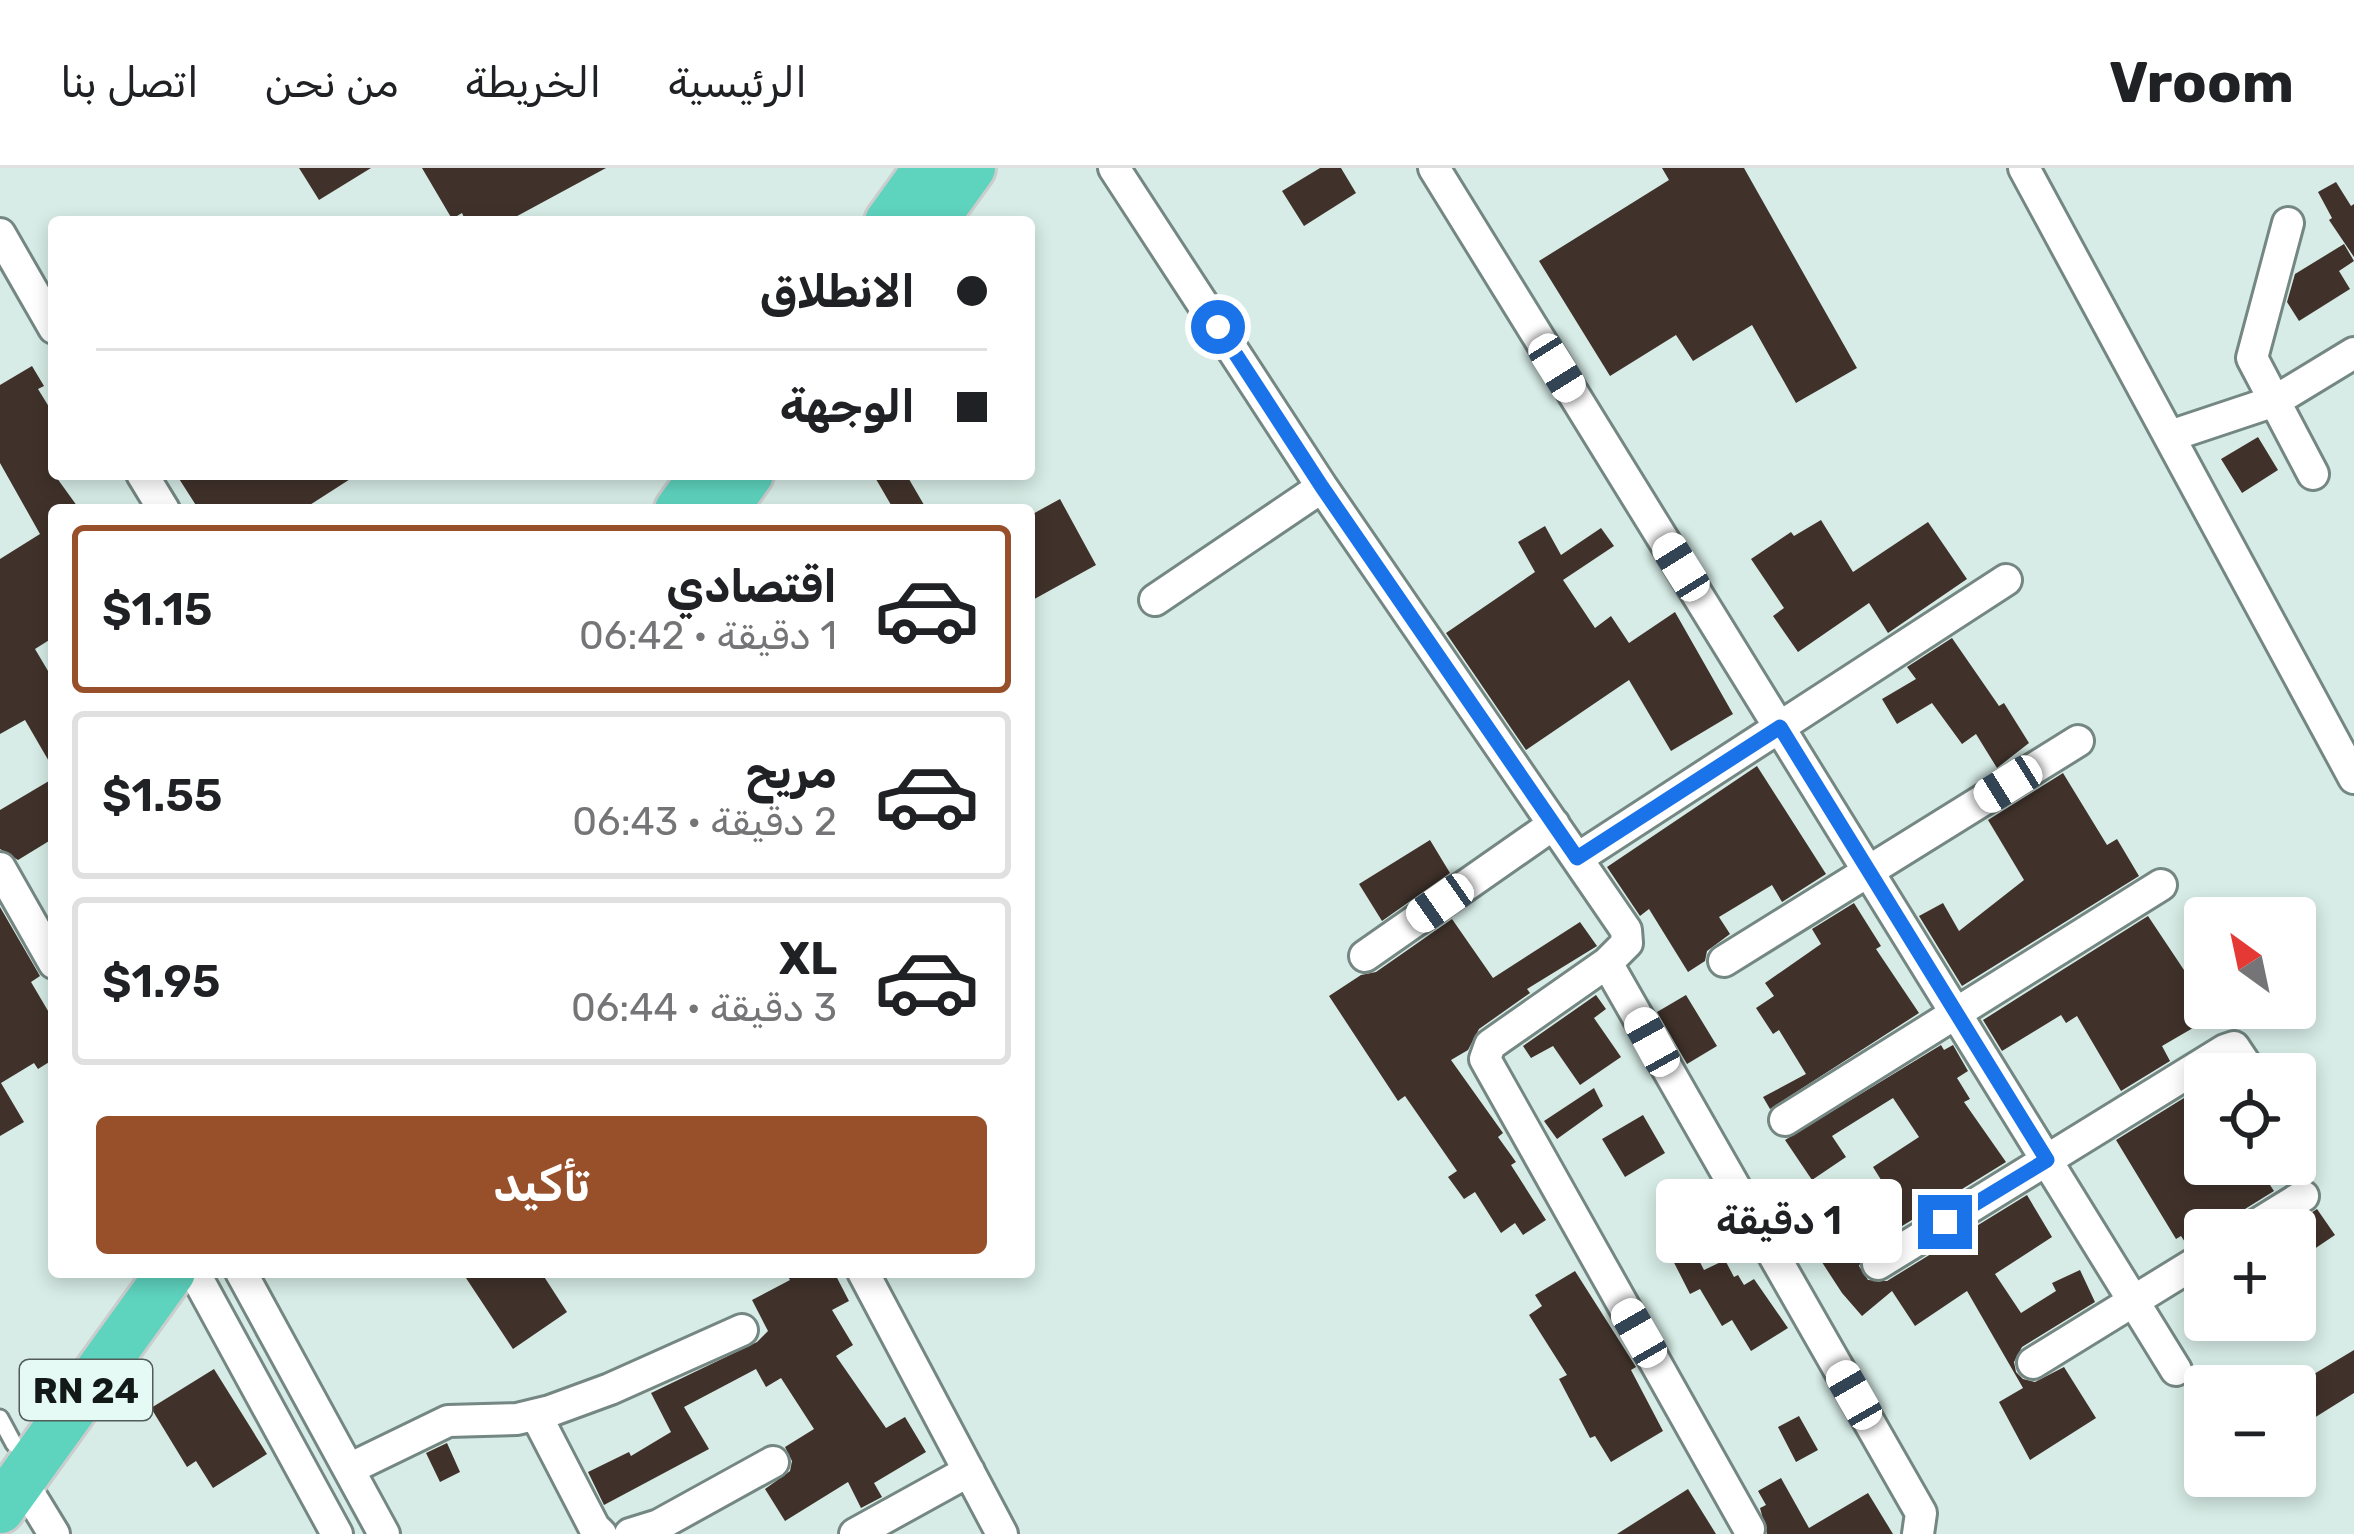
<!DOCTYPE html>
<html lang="ar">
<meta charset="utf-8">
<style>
body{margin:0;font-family:Rubik,"Noto Sans Arabic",sans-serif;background:#f6f6f6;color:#202124;direction:rtl;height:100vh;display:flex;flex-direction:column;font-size:45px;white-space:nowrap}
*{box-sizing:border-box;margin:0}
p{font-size:39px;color:#757577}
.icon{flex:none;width:66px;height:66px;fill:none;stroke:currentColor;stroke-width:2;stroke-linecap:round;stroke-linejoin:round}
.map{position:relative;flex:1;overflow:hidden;direction:ltr}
.panel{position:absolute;left:48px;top:336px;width:987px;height:774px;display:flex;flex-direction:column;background:#fff;border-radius:12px;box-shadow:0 6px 18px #0003;direction:rtl}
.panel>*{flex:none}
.guide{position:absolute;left:48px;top:48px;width:987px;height:264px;border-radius:12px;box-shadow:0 6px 18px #0003;direction:rtl;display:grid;align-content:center;height:264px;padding:0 48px;background:#fff}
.needle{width:78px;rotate:327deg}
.fabs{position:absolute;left:2184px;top:729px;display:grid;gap:24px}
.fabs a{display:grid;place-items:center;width:132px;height:132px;border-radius:12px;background:#fff;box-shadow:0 6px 18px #0003;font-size:60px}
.end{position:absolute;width:54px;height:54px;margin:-27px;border:15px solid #1a73e8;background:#fff;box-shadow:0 0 0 6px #fff}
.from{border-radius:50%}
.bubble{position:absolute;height:84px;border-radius:12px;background:#fff;box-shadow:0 6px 18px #0003;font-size:39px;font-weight:600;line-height:84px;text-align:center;direction:rtl}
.car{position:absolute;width:36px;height:72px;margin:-36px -18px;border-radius:15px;box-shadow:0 0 9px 3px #0007;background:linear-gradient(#fff 24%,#345 0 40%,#fff 0 76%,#345 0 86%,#fff 0)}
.guide b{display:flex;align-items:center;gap:42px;height:114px;font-size:45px}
.guide b+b{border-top:3px solid #e0e0e0}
.guide i{width:30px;height:30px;background:#202124}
ul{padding:21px 0 0;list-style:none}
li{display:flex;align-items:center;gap:36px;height:168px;margin:0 24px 18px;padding:0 24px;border:6px solid #e0e0e0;border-radius:12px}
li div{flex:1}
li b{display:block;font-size:45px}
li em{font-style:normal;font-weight:600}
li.active{border-color:#97502a}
li>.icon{width:108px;height:108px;stroke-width:1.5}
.action{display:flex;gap:24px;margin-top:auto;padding:24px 48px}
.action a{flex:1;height:138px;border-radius:12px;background:#97502a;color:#fff;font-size:48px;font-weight:600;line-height:138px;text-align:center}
header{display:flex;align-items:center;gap:72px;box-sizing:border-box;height:168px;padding:0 60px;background:#fff;border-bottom:3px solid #e0e0e0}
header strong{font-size:57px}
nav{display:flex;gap:66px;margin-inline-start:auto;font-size:42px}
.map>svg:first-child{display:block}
.building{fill:#40322b}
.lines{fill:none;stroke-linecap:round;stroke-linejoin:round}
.service-casing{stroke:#748782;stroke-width:21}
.minor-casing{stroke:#748782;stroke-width:36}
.trunk-casing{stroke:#cbcccc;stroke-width:54}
.service{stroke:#fff;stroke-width:15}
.minor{stroke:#fff;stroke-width:30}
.trunk{stroke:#5ed4bf;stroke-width:48}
.route{stroke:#1a73e8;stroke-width:15}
.labels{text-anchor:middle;stroke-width:12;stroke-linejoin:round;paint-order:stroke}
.shield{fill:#e5faf4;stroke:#515c59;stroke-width:3}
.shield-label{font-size:36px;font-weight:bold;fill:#121917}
</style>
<header>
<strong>Vroom</strong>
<nav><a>الرئيسية</a><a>الخريطة</a><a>من نحن</a><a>اتصل بنا</a></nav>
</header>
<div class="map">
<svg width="2354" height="1366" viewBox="0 0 2354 1366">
<rect width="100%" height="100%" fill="#d7ece6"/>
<path class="building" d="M299,0H371L319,32Z
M422,0H606L506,54H466L462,45L452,51Z
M1320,0H1341L1356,25L1304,58L1282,23Z
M1662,0H1744L1857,200L1796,235L1752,157L1693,193L1676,167L1610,208L1539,93L1669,12Z
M2336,14L2351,38L2354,36V89L2329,52L2332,50L2318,24Z
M2344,76L2354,93L2339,103L2350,121L2299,153L2287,134L2295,106Z
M32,198L44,218L38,221L54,247V306L80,342H54V469L35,481L54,513V602L25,552L0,566V391L40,366L0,295V217Z
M2258,269L2278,302L2242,325L2221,291Z
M176,306H358L302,342H199Z
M873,306H906L927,342H894Z
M1060,331L1096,397L1029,434V348Z
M1821,352L1853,404L1928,354L1967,411L1888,465L1869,435L1798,484L1773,448L1784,440L1751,391L1791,364L1794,368Z
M1545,358L1561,387L1601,360L1614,378L1563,412L1595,460L1611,448L1629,475L1675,444L1733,546L1671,583L1629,512L1526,582L1446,465L1535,404L1518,374Z
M1952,470L1999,538L2004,535L2029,575L1997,600L1976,566L1962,576L1932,535L1897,556L1882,531L1916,511L1907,499Z
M1757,598L1826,706L1782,734L1772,717L1719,749L1730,766L1707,783L1705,793L1688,804L1649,741L1640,748L1607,699Z
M2063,605L2107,677L2117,671L2139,708L1962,818L1919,748L1943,735L1959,763L2024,712L1988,652Z
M54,610V670L18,692L0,681V642Z
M1430,672L1450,705L1382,753L1359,716Z
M1854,735L1881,778L1876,781L1919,845L1770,941L1763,929L1806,906L1779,862L1773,866L1756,840L1774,828L1765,815L1821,776L1812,761Z
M0,739L40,808L31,814L54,853V891L38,901L34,895L1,915L24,954L0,968Z
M2148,748L2190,811L2205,802V853L2162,878L2170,893L2121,923L2077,848L2066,855L2061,847L2002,883L1983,852Z
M1452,751L1493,810L1580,754L1597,778L1527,821L1530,825L1479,861L1468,882L1451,892L1503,965L1498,969L1516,994L1511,997L1546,1052L1523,1067L1515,1055L1501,1065L1475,1024L1464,1031L1448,1009L1457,1003L1405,928L1398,933L1329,828L1361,807L1376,804Z
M1596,827L1606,841L1594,850L1621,889L1580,917L1553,878L1531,890L1523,878Z
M1686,827L1717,878L1687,896L1657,844Z
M1941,877L1944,882L1953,877L1968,903L1957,910L1970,931L1964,934L2006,994L1868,1079L1859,1098L1868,1112L1887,1113L2027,1027L2052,1069L1995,1106L2021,1145L2056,1123L2052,1115L2080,1102L2095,1134L2022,1179L2014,1194L2016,1204L2023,1211L2035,1214L2064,1199L2096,1250L2030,1292L1999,1234L2023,1220L1967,1123L1915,1158L1892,1123L1862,1148L1842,1125L1816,1085L1861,1056L1849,1036L1883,1015L1873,999L1919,969L1893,930L1832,968L1846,989L1812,1012L1785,972Z
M2205,917V996H2256L2274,1023L2237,1046L2229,1062H2205V1070L2187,1077L2181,1068L2176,1071L2116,972Z
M1594,920L1603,938L1557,971L1544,953Z
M1643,947L1665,985L1625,1009L1602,971Z
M1689,1027L1698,1054L1676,1066L1665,1035Z
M2317,1041L2335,1067L2295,1094V1062H2285Z
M1684,1063L1704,1102L1725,1092L1734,1109L1738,1107L1744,1117L1754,1111L1788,1160L1751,1183L1732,1152L1722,1158L1700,1121L1690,1126L1663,1073Z
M1575,1103L1636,1199L1631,1202L1663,1263L1611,1294L1595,1268L1590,1270L1559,1211L1567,1207L1529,1147L1542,1138L1535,1127Z
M462,1104H541L567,1144L513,1181Z
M785,1104H834L849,1133L832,1142L853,1177L836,1188L886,1260L905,1249L926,1284L874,1315L882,1329L861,1340L848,1314L785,1353L765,1321L790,1303L792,1293L785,1279L814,1261L781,1210L766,1219L756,1201L684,1239L709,1281L604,1337L588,1304L629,1284L631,1288L671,1264L651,1225L757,1174L768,1163L752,1132L790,1112Z
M2354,1182V1225L2314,1250L2294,1218Z
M214,1201L267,1286L213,1320L196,1293L187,1299L151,1240Z
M1799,1248L1818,1282L1796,1294L1778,1259Z
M447,1275L460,1304L440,1314L426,1285Z
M1781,1310L1809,1360L1868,1325L1893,1366H1767L1760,1340L1766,1337L1758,1323Z
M1688,1321L1716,1366H1617Z"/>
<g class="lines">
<defs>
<path id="service" d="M0,1250L14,1276"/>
<path id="minor" d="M1114,0L1322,319L1626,762L1627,775L1607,795L1921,1345L1918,1366
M1434,0L2176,1202
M2024,0L2354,610
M2288,55L2252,190L2313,306
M0,66L54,160
M2170,268L2275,233L2354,185
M142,306L164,342
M1155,432L1322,319
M1578,690L2006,412
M0,700L54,795
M1365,788L1554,656
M1724,793L2078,573
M1607,795L1490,877L1485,891L1749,1361
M1785,952L2161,717
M2248,1062L2303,1028
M1878,1096L2225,882L2234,879L2252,906
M194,1104L337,1366
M241,1104L384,1366
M863,1104L1002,1366
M2033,1195L2205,1089
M536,1247L594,1359L601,1366
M349,1301L448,1253L517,1251L550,1243L610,1221L742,1162
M21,1312L54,1366
M630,1366L659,1357L773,1294
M855,1366L969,1303"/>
<path id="trunk" d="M889,54L928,0
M932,54L971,0
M679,342L705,306
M723,342L749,306
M0,1341L171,1104"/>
</defs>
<use href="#service" class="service-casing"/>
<use href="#minor" class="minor-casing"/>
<use href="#trunk" class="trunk-casing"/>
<use href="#service" class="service"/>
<use href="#minor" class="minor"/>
<use href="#trunk" class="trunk"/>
</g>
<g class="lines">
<path class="route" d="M1218,159L1322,319L1577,690L1780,559L2047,992L1945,1054"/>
</g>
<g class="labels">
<rect class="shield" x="20" y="1192" width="132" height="60" rx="9"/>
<g class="shield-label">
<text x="86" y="1235">RN 24</text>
</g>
</g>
</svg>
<div class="fabs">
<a><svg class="needle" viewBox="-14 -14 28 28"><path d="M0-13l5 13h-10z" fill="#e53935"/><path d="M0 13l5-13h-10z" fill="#757577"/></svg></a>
<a><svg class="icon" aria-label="locate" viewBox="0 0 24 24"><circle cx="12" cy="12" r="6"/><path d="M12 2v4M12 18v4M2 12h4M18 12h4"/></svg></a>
<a>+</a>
<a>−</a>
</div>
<i class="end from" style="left:1218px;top:159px"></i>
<i class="end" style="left:1945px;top:1054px"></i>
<div class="bubble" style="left:1656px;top:1011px;width:246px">1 دقيقة</div>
<i class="car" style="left:1557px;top:200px;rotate:148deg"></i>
<i class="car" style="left:1681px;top:399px;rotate:328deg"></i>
<i class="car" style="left:2008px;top:616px;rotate:238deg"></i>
<i class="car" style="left:1440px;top:735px;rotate:235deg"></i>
<i class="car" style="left:1652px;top:874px;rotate:331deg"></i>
<i class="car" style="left:1639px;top:1165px;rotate:330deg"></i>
<i class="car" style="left:1854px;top:1227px;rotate:330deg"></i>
<div class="guide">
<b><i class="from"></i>الانطلاق</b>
<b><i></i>الوجهة</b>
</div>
<section class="panel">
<ul>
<li class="active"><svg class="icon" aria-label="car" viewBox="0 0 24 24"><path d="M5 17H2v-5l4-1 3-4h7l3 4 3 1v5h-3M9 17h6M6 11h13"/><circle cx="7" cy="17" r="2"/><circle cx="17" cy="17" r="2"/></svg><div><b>اقتصادي</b><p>1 دقيقة · 06:42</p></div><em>$1.15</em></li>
<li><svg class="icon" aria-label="car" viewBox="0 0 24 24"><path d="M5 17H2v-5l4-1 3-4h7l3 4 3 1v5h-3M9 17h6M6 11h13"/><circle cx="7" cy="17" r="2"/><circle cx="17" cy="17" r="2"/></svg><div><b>مريح</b><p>2 دقيقة · 06:43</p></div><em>$1.55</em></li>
<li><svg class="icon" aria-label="car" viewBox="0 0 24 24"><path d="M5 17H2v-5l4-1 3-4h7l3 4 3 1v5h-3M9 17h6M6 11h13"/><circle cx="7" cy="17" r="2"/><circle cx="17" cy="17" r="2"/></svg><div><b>XL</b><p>3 دقيقة · 06:44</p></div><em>$1.95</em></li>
</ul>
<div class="action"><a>تأكيد</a></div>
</section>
</div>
